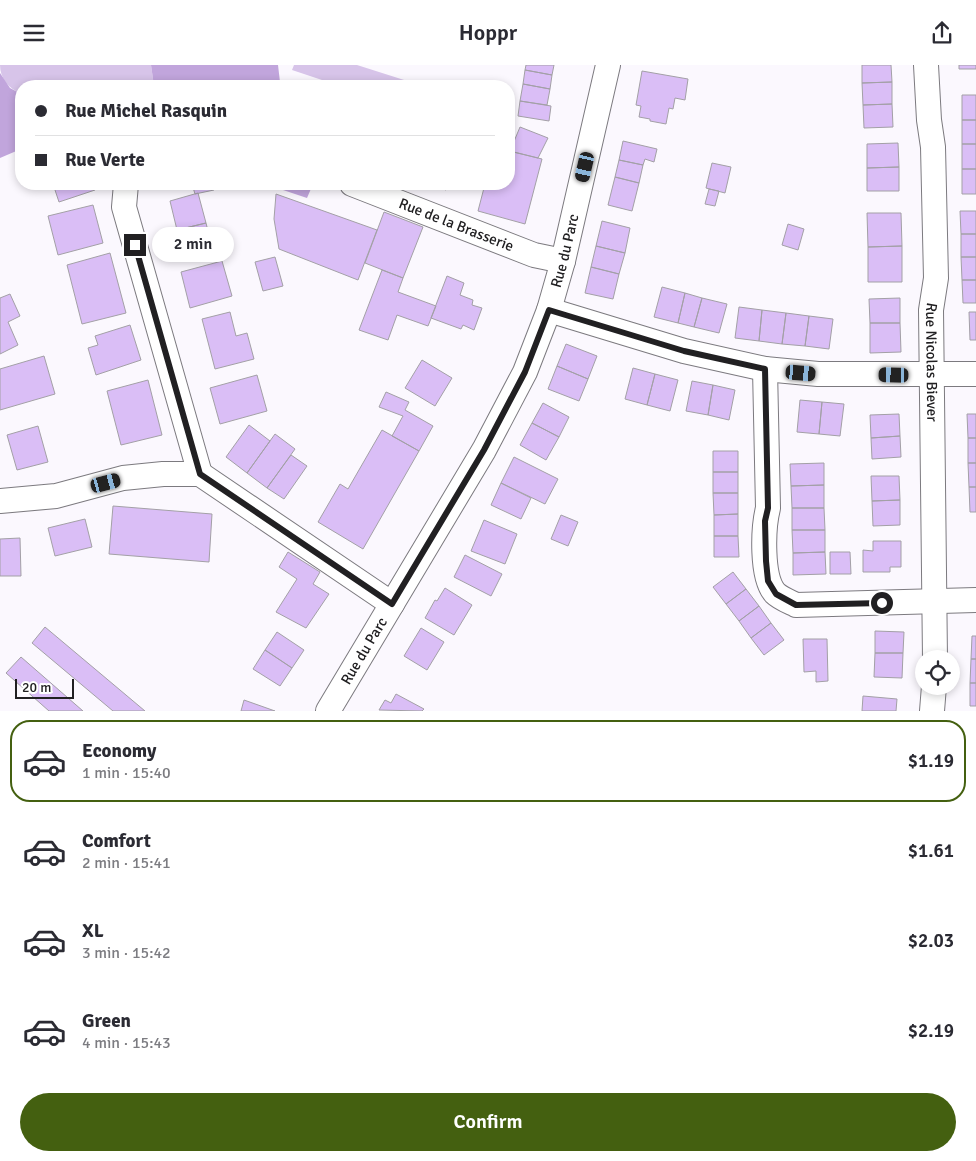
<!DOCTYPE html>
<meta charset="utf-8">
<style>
body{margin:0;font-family:Signika,sans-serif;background:#f7f7f7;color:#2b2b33;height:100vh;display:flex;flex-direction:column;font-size:19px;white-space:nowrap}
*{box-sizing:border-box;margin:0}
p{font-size:16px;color:#7c7c81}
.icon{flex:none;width:28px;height:28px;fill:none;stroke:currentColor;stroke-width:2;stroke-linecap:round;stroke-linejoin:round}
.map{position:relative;height:646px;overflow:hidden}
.sheet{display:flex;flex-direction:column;background:#fff;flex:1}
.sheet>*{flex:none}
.banner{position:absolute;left:15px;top:15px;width:500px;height:110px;border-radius:20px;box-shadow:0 2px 8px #0003;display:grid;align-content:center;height:110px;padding:0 20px;background:#fff}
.buttons{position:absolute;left:915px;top:585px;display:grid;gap:10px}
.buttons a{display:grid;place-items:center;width:45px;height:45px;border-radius:50%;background:#fff;box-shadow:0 2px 8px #0003;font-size:25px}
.scale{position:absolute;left:15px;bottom:12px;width:59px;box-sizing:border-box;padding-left:5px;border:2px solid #212022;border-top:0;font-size:14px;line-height:18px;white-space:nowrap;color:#212022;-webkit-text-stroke:4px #fff;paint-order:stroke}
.end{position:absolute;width:22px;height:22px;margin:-11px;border:6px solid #212022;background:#fff;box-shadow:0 0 0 2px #fff}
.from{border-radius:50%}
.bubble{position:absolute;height:35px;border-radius:18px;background:#fff;box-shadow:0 2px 8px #0003;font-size:16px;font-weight:600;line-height:35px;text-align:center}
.car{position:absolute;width:15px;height:30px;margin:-15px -8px;border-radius:6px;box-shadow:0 0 4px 1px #0007;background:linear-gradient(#222 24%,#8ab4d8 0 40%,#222 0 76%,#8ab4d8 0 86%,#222 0)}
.banner b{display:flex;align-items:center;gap:18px;height:48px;font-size:19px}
.banner b+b{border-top:1px solid #e1e1e2}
.banner i{width:12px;height:12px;background:#2b2b33}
ul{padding:9px 0 0;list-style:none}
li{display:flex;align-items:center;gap:15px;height:82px;margin:0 10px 8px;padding:0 10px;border:2px solid transparent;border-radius:20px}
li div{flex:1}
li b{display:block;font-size:19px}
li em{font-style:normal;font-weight:600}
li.active{border-color:#446010}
li>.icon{width:45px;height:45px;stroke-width:1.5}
.primary-button{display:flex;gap:10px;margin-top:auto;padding:10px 20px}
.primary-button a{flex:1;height:58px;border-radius:30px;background:#446010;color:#fff;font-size:20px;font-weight:600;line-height:58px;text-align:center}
header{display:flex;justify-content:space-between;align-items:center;height:65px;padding:0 20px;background:#fff;font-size:22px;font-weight:600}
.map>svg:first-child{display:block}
.green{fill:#d7c4e9}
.forest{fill:#c1a5dc}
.building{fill:#dabef6;stroke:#a3a0a6}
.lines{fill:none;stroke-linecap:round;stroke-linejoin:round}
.minor-casing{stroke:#7c7a7f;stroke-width:26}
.minor{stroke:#fff;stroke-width:24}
.route{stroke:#212022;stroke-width:6}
.labels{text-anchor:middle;stroke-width:4;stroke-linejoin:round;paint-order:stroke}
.street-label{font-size:15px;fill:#212022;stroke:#fff}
</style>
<header><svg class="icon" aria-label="menu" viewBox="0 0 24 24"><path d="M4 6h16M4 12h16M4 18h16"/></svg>Hoppr<svg class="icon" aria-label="share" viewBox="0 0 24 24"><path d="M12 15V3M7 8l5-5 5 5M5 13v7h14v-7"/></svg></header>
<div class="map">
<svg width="976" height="646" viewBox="0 0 976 646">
<rect width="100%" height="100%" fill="#fbf8fe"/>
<path class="green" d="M0,0H151L154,21H21V29C9,23 0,14 0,0Z
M294,0H357L423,21H340L292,5Z"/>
<path class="forest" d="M151,0H278L280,17L278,21H154Z
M0,8L10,23L21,29V84L0,93Z
M265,119H313L307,133Z"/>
<path class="building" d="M526,0H554L552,10L525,5Z
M862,0H891L892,17L862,18Z
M959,0H976V4H959Z
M525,5L552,10L550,24L523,19Z
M642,6L688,14L685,35L675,33L673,44L669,43L666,59L650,56V54L639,52L641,41L636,40Z
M892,17V39L863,40L862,18Z
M523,19L550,24L547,40L520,36Z
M962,30H976V55H962Z
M520,36L551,41L549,56L518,51Z
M892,39L893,62L864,63L863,40Z
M962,55H976V79H962Z
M520,62L548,73L538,93L510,86Z
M623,76L657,84L654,97L645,94L643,100L619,95Z
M898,78L899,102L867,103V79Z
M962,79H976V104H962Z
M509,86L542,94L525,159L478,146L485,119H509Z
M619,95L643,100L639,118L615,112Z
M712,98L731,102L725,128L706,123Z
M899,102V126H867V103Z
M962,104H976V129H962Z
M615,112L639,118L632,146L608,140Z
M53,119H93L95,125L59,137Z
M192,119H213L214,125L195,129Z
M430,119H448L446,125Z
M709,124L719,126L715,141L705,139Z
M198,128L206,158L177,165L170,136Z
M276,129L377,165L358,215L279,184L274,154Z
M93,140L103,178L58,190L48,151Z
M960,146H976V169H961Z
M384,147L423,162L403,213L365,198Z
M867,148H901L902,181L868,182Z
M602,156L630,163L625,188L596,181Z
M206,158L212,182L184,189L177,165Z
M788,159L804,164L798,185L782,180Z
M961,169H976V192H961Z
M596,181L625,188L619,209L591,202Z
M902,181V217H868V182Z
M110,188L126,248L82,259L67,200Z
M275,192L283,221L263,226L255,197Z
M961,192H976V215H962Z
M222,196L232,231L190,243L181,207Z
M591,202L619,209L613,234L585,228Z
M382,205L403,213L398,227L436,241L428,261L397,250L388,275L359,265Z
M447,211L464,218L460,230L473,235L472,240L482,243L474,265L463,260L461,264L431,253Z
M962,215H976V238H963Z
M662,222L685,228L678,258L654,252Z
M685,228L702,233L694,262L678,258Z
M10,229L20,251L8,257L18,280L0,289V233Z
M702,233L727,239L719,268L694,262Z
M900,233V258H870L869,234Z
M739,242L762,245L759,276L735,273Z
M762,245L786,248L782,279L759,276Z
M230,247L236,271L247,268L254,294L215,304L202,254Z
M969,247H976V275H970Z
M786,248L809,251L805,281L782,279Z
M809,251L833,254L829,284L805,281Z
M870,258H900L901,287L870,288Z
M130,260L141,295L96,310L88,283L98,280L95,271Z
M566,279L597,291L588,314L557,301Z
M44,291L55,329L0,345V304Z
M422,295L452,313L435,341L405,323Z
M557,301L588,314L579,336L548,324Z
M633,303L655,309L647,340L625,334Z
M655,309L678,315L670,346L647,340Z
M257,310L267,346L220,359L210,323Z
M148,315L162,370L121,380L107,326Z
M692,316L713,320L708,350L686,346Z
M713,320L735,325L729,355L708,350Z
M386,327L409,337L405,345L433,361L419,386L392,371L403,351L379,342Z
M800,335L822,337L819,369L797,367Z
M822,337L844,339L840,371L819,369Z
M543,338L569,352L559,372L532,358Z
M899,349L900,371L871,373L870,350Z
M967,349H976V373H968Z
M532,358L559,372L546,395L520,380Z
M249,360L270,376L247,408L226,392Z
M38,361L48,397L17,405L7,370Z
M382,365L419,386L363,484L318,457L340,419L348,424Z
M275,369L295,384L267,423L247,408Z
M900,371L901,392L872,394L871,373Z
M968,373H976V398H968Z
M713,386H738V407H713Z
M291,390L307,401L284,434L267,423Z
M514,392L558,414L545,439L501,418Z
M824,398V420L791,421L790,399Z
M968,398H976V422H969Z
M713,407H738V428H713Z
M871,411H899L900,435L872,436Z
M501,418L531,433L521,454L491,440Z
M824,420V443H792L791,421Z
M969,422H976V447H970Z
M713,428H738V449L714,450Z
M900,435V460L873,461L872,436Z
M113,441L212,449L209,497L109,489Z
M792,443H824L825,465H792Z
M738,449V471H714V450Z
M561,450L578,457L568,481L551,474Z
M85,454L92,482L55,491L48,463Z
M484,455L517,469L505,499L471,486Z
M792,465H825V487L793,488Z
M714,471H738L739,492H714Z
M20,473L21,511H0V474Z
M873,476H901V502H890V507H863V485L873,486Z
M288,487L320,507L313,519L329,529L306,563L276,547L297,514L279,502Z
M825,487L826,509L793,510V488Z
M830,487H850L851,509H830Z
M465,490L502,509L491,531L454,512Z
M733,507L746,524L726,539L713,522Z
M445,523L472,540L454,570L425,553L435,535L437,536Z
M746,524L759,541L739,556L726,539Z
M759,541L771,558L751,573L739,556Z
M771,558L784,575L764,590L751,573Z
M45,562L145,646H113L32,578Z
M421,563L444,577L427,605L404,591Z
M875,566L904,567L903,588H875Z
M277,567L304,585L292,603L265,585Z
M972,571H976V594H971Z
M803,574H827L828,616L816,617V606L804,607Z
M265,585L292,603L280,621L253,604Z
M875,588H903L902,613L874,612Z
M21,592L83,646H49L6,608Z
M971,594H976V618H970Z
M970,618H976V641H970Z
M396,629L424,644L422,646L379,645L385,635L391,638Z
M863,631L897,634L896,646H862Z
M244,635L275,646H241Z"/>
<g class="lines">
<defs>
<g id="minor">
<path id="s1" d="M926,0L929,55L933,82L936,213L931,245L935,594"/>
<path d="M126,119L124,142L200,409"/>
<path id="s2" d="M352,119L534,190L563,196"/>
<path d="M549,245L684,286L765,304L818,309H976"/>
<path d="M765,304L768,443C763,463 761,512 775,528C780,533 790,537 796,540L976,535"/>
<path d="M0,436L56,431L123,413L163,409H200L392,539"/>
<path id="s3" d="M328,646L484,385L525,307L549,245L563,196L608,0"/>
<path d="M932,646L934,621"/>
</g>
</defs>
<use href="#minor" class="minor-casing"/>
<use href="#minor" class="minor"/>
</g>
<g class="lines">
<path class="route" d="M135,180L200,409L392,539L484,385L525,307L549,245L684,286L765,304L768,443L765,456L766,496L768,516L776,529L796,540L882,538"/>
</g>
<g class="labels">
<g class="street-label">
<text dy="5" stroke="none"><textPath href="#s2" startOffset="112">Rue de la Brasserie</textPath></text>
<text dy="5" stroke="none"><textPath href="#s3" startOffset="520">Rue du Parc</textPath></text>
<text dy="5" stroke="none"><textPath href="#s1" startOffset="298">Rue Nicolas Biever</textPath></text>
<text dy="5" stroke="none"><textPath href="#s3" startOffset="70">Rue du Parc</textPath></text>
</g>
</g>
</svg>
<div class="buttons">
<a><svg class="icon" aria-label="locate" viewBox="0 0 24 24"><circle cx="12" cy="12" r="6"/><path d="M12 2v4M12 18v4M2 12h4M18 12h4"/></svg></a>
</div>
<div class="scale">20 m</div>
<i class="end from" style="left:882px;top:538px"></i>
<i class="end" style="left:135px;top:180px"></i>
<div class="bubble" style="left:152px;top:162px;width:82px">2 min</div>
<i class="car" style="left:585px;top:102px;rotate:193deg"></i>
<i class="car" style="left:801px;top:308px;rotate:95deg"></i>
<i class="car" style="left:894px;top:310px;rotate:271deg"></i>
<i class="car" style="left:106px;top:418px;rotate:75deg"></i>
<div class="banner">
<b><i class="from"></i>Rue Michel Rasquin</b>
<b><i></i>Rue Verte</b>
</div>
</div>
<section class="sheet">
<ul>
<li class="active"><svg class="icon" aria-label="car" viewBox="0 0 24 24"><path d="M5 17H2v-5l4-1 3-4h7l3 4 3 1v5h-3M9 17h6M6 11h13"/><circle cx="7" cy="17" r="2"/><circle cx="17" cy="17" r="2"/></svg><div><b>Economy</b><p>1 min · 15:40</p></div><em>$1.19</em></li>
<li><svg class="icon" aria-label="car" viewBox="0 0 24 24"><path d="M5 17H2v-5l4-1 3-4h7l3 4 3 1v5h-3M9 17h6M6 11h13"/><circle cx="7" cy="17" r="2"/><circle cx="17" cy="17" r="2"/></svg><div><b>Comfort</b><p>2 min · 15:41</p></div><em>$1.61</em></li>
<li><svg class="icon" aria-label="car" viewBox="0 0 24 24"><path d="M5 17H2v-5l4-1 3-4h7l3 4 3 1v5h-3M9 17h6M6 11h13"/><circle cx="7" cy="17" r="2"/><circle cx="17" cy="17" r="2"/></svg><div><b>XL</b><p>3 min · 15:42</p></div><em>$2.03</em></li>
<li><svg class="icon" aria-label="car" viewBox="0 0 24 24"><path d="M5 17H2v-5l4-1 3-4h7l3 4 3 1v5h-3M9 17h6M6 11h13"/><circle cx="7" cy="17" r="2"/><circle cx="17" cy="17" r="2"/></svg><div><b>Green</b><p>4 min · 15:43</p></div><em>$2.19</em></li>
</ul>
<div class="primary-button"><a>Confirm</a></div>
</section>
